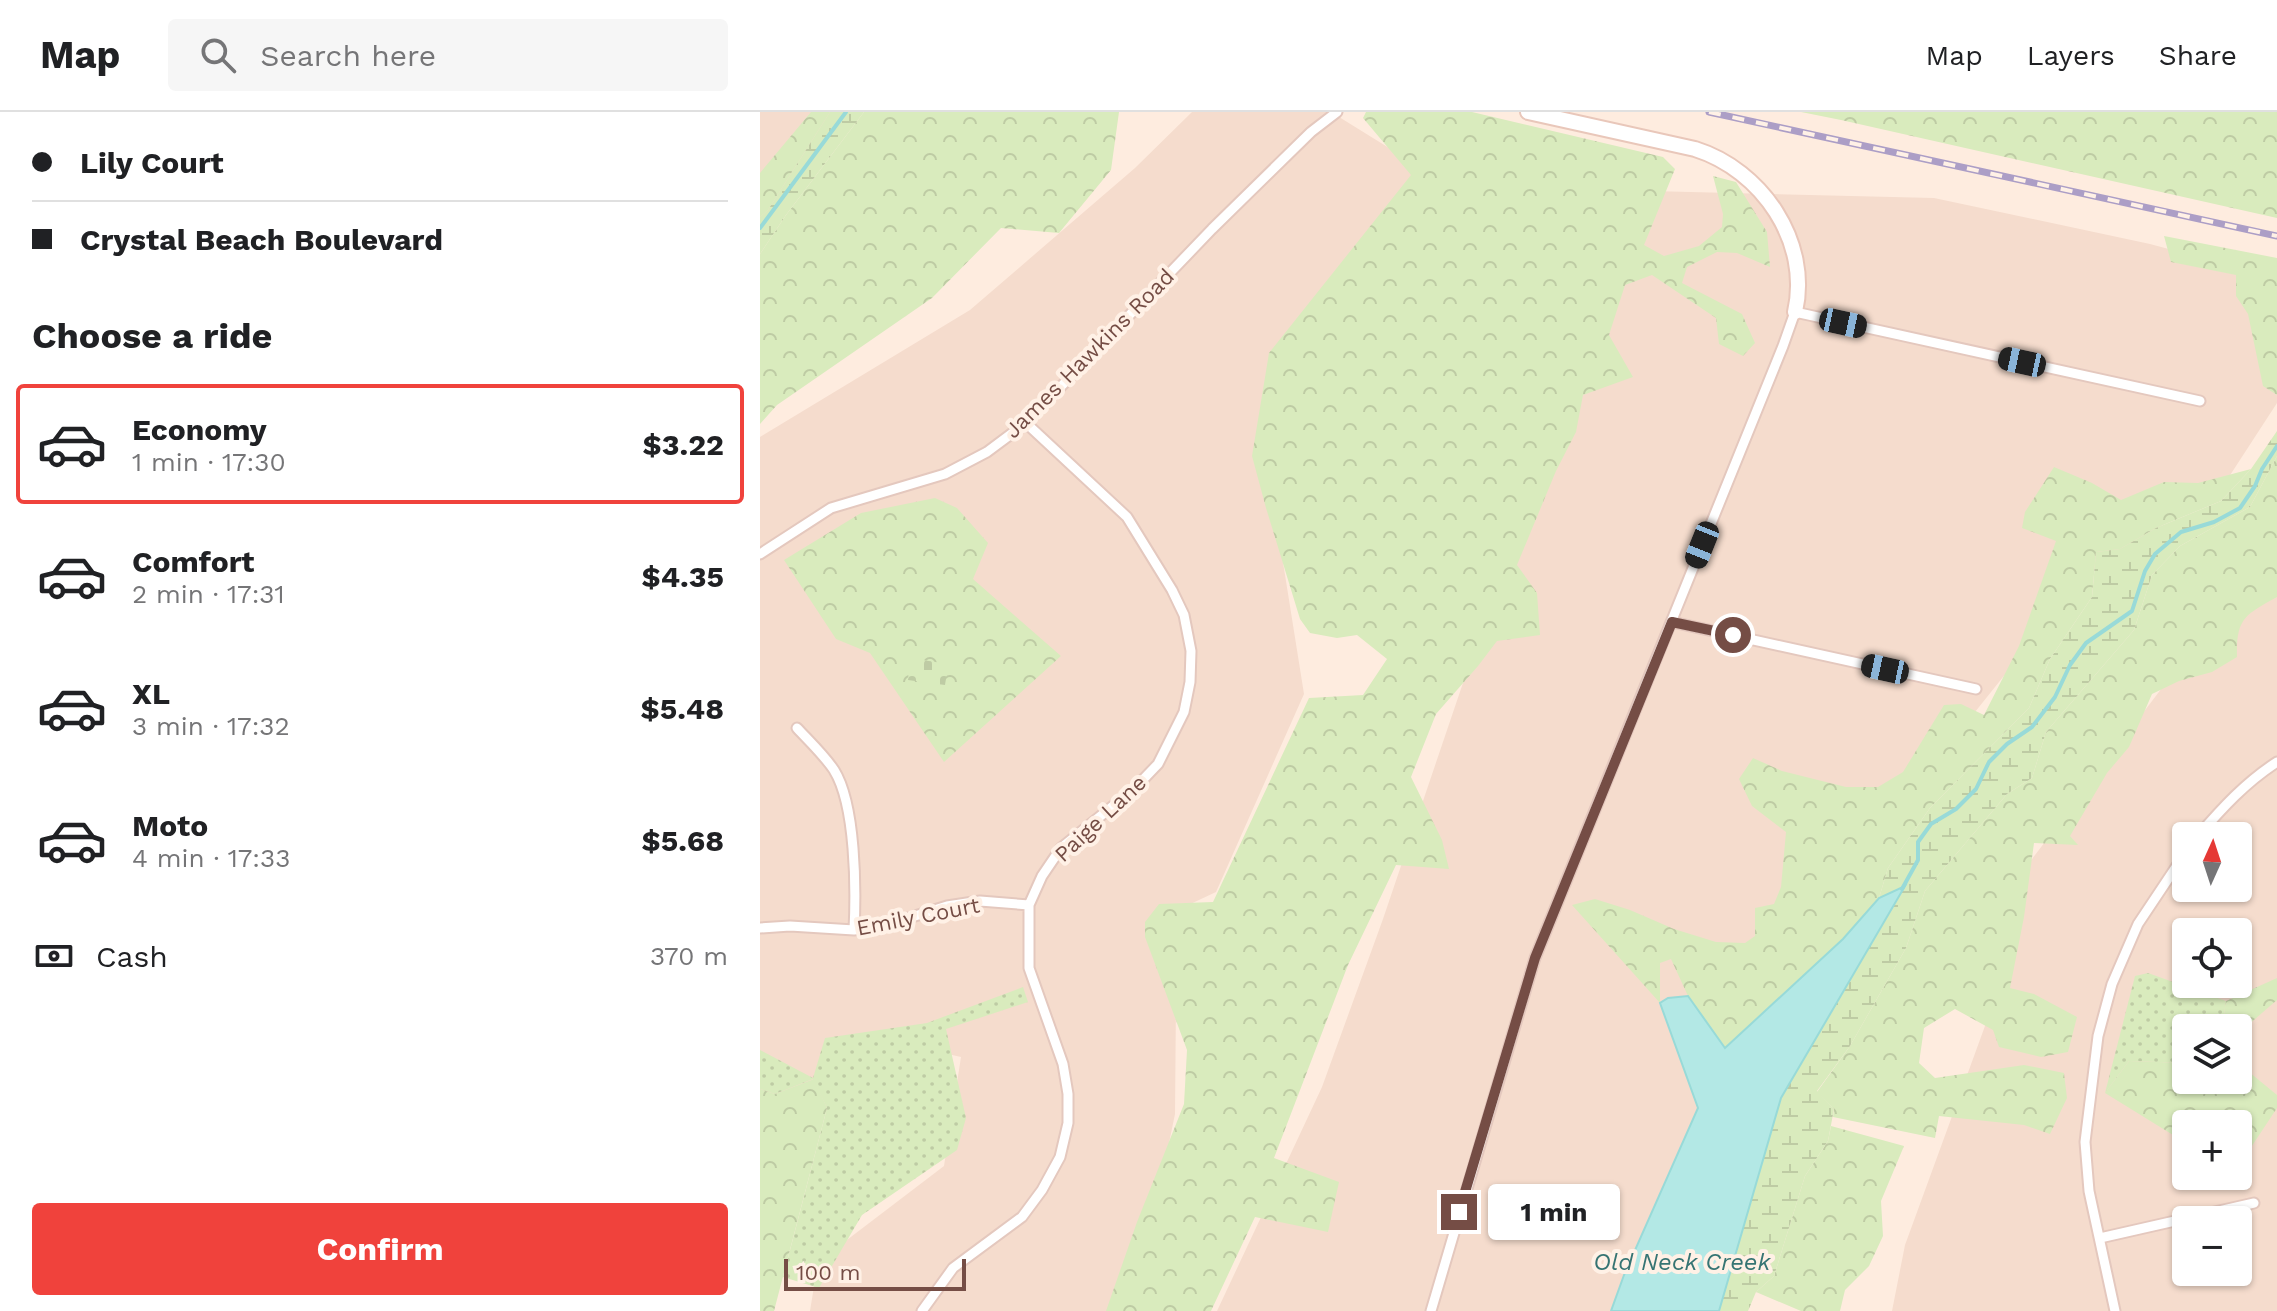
<!DOCTYPE html>
<meta charset="utf-8">
<style>
body{margin:0;font-family:"Work Sans",sans-serif;background:#f6f6f6;color:#202124;height:100vh;display:flex;flex-direction:column;font-size:30px;white-space:nowrap}
*{box-sizing:border-box;margin:0}
p{font-size:26px;color:#757577}
.icon{flex:none;width:44px;height:44px;fill:none;stroke:currentColor;stroke-width:2;stroke-linecap:round;stroke-linejoin:round}
.map{position:relative;flex:1;overflow:hidden}
.drawer{display:flex;flex-direction:column;background:#fff;width:760px}
.drawer>*{flex:none}
.top-card{display:grid;align-content:center;height:176px;padding:0 32px;background:#fff}
.needle{width:52px;rotate:3deg}
.buttons{position:absolute;left:1412px;top:710px;display:grid;gap:16px}
.buttons a{display:grid;place-items:center;width:80px;height:80px;border-radius:8px;background:#fff;box-shadow:0 2px 6px #0004;font-size:40px}
.scale{position:absolute;left:24px;bottom:20px;width:182px;box-sizing:border-box;padding-left:8px;border:4px solid #754d45;border-top:0;font-size:22px;line-height:28px;white-space:nowrap;color:#754d45;-webkit-text-stroke:6px #fff1e6;paint-order:stroke}
.end{position:absolute;width:36px;height:36px;margin:-18px;border:10px solid #754d45;background:#fff;box-shadow:0 0 0 4px #fff}
.from{border-radius:50%}
.bubble{position:absolute;height:56px;border-radius:8px;background:#fff;box-shadow:0 2px 6px #0004;font-size:26px;font-weight:700;line-height:56px;text-align:center}
.car{position:absolute;width:24px;height:48px;margin:-24px -12px;border-radius:10px;box-shadow:0 0 6px 2px #0007;background:linear-gradient(#222 24%,#8ab4d8 0 40%,#222 0 76%,#8ab4d8 0 86%,#222 0)}
.top-card b{display:flex;align-items:center;gap:28px;height:76px;font-size:30px}
.top-card b+b{border-top:2px solid #e0e0e0}
.top-card i{width:20px;height:20px;background:#202124}
ul{padding:0;list-style:none}
li{display:flex;align-items:center;gap:24px;height:120px;margin:0 16px 12px;padding:0 16px;border:4px solid transparent;border-radius:8px}
li div{flex:1}
li b{display:block;font-size:30px}
li em{font-style:normal;font-weight:700}
li.active{border-color:#f0423c}
li>.icon{width:72px;height:72px;stroke-width:1.5}
h2{padding:0 32px;font-size:36px;line-height:96px}
.pay{display:flex;align-items:center;gap:20px;height:88px;padding:0 32px;font-size:30px}
.pay p{margin-inline-start:auto}
.primary-button{display:flex;gap:16px;margin-top:auto;padding:16px 32px}
.primary-button a{flex:1;height:92px;border-radius:8px;background:#f0423c;color:#fff;font-size:32px;font-weight:700;line-height:92px;text-align:center}
header{display:flex;align-items:center;gap:48px;box-sizing:border-box;height:112px;padding:0 40px;background:#fff;border-bottom:2px solid #e0e0e0}
header strong{font-size:38px}
nav{display:flex;gap:44px;margin-inline-start:auto;font-size:28px}
.search{width:560px;height:72px;background:#f6f6f6;display:flex;align-items:center;gap:20px;box-sizing:border-box;padding:0 28px;border-radius:8px;color:#757577;font-size:30px}
main{display:flex;flex:1;min-height:0}
.map>svg:first-child{display:block}
.residential{fill:#f5dccd;fill-rule:evenodd}
.grass{fill:url(#grass-dots)}
.forest{fill:url(#forest-crowns)}
.wetland{fill:url(#wetland-marsh)}
.cemetery{fill:url(#cemetery-stones)}
.water{fill:#b3e8e5;stroke:#98dad8;stroke-width:2}
.lines{fill:none;stroke-linecap:round;stroke-linejoin:round}
.stream{stroke:#98dad8;stroke-width:4}
.street-casing{stroke:#e4c8be;stroke-width:13}
.secondary-casing{stroke:#e9c7ba;stroke-width:18}
.street{stroke:#fff;stroke-width:9}
.secondary{stroke:#fff;stroke-width:14}
.rail-casing{stroke:#ac9ec6;stroke-width:7}
.rail{stroke:#fff1e6;stroke-width:4;stroke-dasharray:12;stroke-linecap:butt}
.route{stroke:#754d45;stroke-width:10}
.labels{text-anchor:middle;stroke-width:8;stroke-linejoin:round;paint-order:stroke}
.street-label{font-size:22px;fill:#754d45;stroke:#fff1e6}
.water-label{font-size:24px;font-style:italic;fill:#367473;stroke:#fff1e6}
</style>
<header>
<strong>Map</strong>
<div class="search"><svg class="icon" aria-label="search" viewBox="0 0 24 24"><circle cx="10" cy="10" r="6"/><path d="M15 15l6 6"/></svg>Search here</div>
<nav><a>Map</a><a>Layers</a><a>Share</a></nav>
</header>
<main>
<section class="drawer">
<div class="top-card">
<b><i class="from"></i>Lily Court</b>
<b><i></i>Crystal Beach Boulevard</b>
</div>
<h2>Choose a ride</h2>
<ul>
<li class="active"><svg class="icon" aria-label="car" viewBox="0 0 24 24"><path d="M5 17H2v-5l4-1 3-4h7l3 4 3 1v5h-3M9 17h6M6 11h13"/><circle cx="7" cy="17" r="2"/><circle cx="17" cy="17" r="2"/></svg><div><b>Economy</b><p>1 min · 17:30</p></div><em>$3.22</em></li>
<li><svg class="icon" aria-label="car" viewBox="0 0 24 24"><path d="M5 17H2v-5l4-1 3-4h7l3 4 3 1v5h-3M9 17h6M6 11h13"/><circle cx="7" cy="17" r="2"/><circle cx="17" cy="17" r="2"/></svg><div><b>Comfort</b><p>2 min · 17:31</p></div><em>$4.35</em></li>
<li><svg class="icon" aria-label="car" viewBox="0 0 24 24"><path d="M5 17H2v-5l4-1 3-4h7l3 4 3 1v5h-3M9 17h6M6 11h13"/><circle cx="7" cy="17" r="2"/><circle cx="17" cy="17" r="2"/></svg><div><b>XL</b><p>3 min · 17:32</p></div><em>$5.48</em></li>
<li><svg class="icon" aria-label="car" viewBox="0 0 24 24"><path d="M5 17H2v-5l4-1 3-4h7l3 4 3 1v5h-3M9 17h6M6 11h13"/><circle cx="7" cy="17" r="2"/><circle cx="17" cy="17" r="2"/></svg><div><b>Moto</b><p>4 min · 17:33</p></div><em>$5.68</em></li>
</ul>
<div class="pay"><svg class="icon" aria-label="cash" viewBox="0 0 24 24"><path d="M3 7h18v10H3z"/><circle cx="12" cy="12" r="2"/></svg>Cash<p>370 m</p></div>
<div class="primary-button"><a>Confirm</a></div>
</section>
<div class="map">
<svg width="1517" height="1199" viewBox="0 0 1517 1199">
<defs>
<pattern id="grass-dots" width="8" height="8" patternUnits="userSpaceOnUse" patternTransform="scale(2)"><rect width="8" height="8" fill="#d9ebbd"/><path d="M2 2h.1M6 6h.1" fill="none" stroke="#becba4" stroke-width="1.8" stroke-linecap="round"/></pattern>
<pattern id="forest-crowns" width="20" height="18" patternUnits="userSpaceOnUse" patternTransform="scale(2)"><rect width="20" height="18" fill="#d9ebbd"/><path d="M2 6a3 3 0 1 1 6 0M12 15a3 3 0 1 1 6 0" fill="none" stroke="#becba4"/></pattern>
<pattern id="wetland-marsh" width="20" height="14" patternUnits="userSpaceOnUse" patternTransform="scale(2)"><rect width="20" height="14" fill="#d9ebbd"/><path d="M1 5h8M5 5V1M11 12h8M15 12V8" fill="none" stroke="#becba4"/></pattern>
<pattern id="cemetery-stones" width="16" height="16" patternUnits="userSpaceOnUse" patternTransform="scale(2)"><rect width="16" height="16" fill="#d9ebbd"/><path d="M2 7V4a2 2 0 0 1 4 0v3zM10 15v-3a2 2 0 0 1 4 0v3z" fill="#becba4"/></pattern>
</defs>
<rect width="100%" height="100%" fill="#feecdf"/>
<path class="residential" d="M0,0H80L0,124Z
M432,0H571L663,57L518,419L544,582L456,780L392,810L416,886L415,1002L390,1123L368,1199H50L58,1150L184,1054L201,945L113,925L0,1106V325L210,198L375,56Z
M891,79L1174,86L1390,132L1517,166V291L1463,374L1323,465L1159,670L861,1199H457L562,975L623,807L745,447Z
M1517,450V1199H1132L1145,1133L1225,914L1269,751L1452,510ZM1426,724H1478V776H1426ZM1426,820H1478V872H1426ZM1426,916H1478V968H1426ZM1426,1012H1478V1064H1426ZM1426,1108H1478V1160H1426Z"/>
<path class="grass" d="M1388,861L1466,889L1462,916H1426V951L1369,949L1345,981L1375,864Z
M263,875L268,890L186,917L206,1006L197,1038L102,1103L59,1176L23,1165L67,996L53,967L15,982L0,977V938L53,966L65,926L167,911Z"/>
<path class="forest" d="M51,0H70L8,98L0,105V61Z
M104,0H359L351,58L299,121L241,116L172,186L17,293L0,312V142L26,103Z
M606,0H712L903,45L915,57L884,133L904,144L939,134L962,115L963,102L953,64L976,70L1007,120L1010,155L977,141L957,140L927,155L922,171L982,202L995,231L983,244L959,232L956,206L892,163L865,173L849,223L873,265L823,283L816,320L796,359L757,453L777,481L780,523L737,529L718,554L676,602L651,665L682,728L689,757L636,753L588,853L514,1046L579,1070L568,1120L495,1105L451,1199H346L377,1110L424,992L427,938L385,825V810L399,792L453,790L549,586L603,583L627,547L597,523L577,526L550,521L540,507L506,396L492,344L509,241L651,63L603,6Z
M1041,0H1517V106L1081,8Z
M1404,124L1517,146V283L1503,274L1488,202L1476,184V163L1411,150Z
M1517,344V485C1485,503 1476,506 1477,545L1452,560L1419,569L1392,582L1369,635L1347,661L1310,724L1318,733L1274,731L1264,805L1250,876L1274,882L1317,905L1308,940L1281,945L1239,935L1233,918L1195,897L1164,916L1159,951L1175,966L1264,953L1304,961L1307,986L1290,1022L1264,1013L1179,1004L1175,1026L1073,1005L1074,997L1057,980L1090,934L1146,836L1165,779L1247,682L1272,666L1286,620L1374,518L1392,463L1420,434L1490,395Z
M1294,355L1332,371L1361,388L1404,370L1438,371L1491,357L1461,389L1396,416L1360,437L1336,440L1332,485L1290,547L1269,596L1170,696L1128,756L1119,786L1083,827L965,937L928,884L911,847L900,851V891L812,793L835,787L870,798L914,817L956,830L985,831L995,824V796L1014,792L1021,775L1026,720L992,694L979,667L993,646L1022,659L1086,675H1118L1143,660L1184,593L1201,592L1224,603L1259,534L1296,429L1262,416L1265,400Z
M175,386L197,396L228,431L213,467L301,544L184,650L110,541L76,527L24,448L101,401Z
M1517,866V888L1480,920L1483,955L1517,983V996L1478,1055V1012H1426V1031L1345,981L1369,949L1426,951V968H1478V916H1462L1466,889Z
M54,967L67,996L14,1199H0V977L15,982Z
M1071,1014L1144,1034L1121,1089L1123,1124L1109,1154L1085,1178L1080,1199H1041L996,1180L1014,1164L1045,1064L1068,1029Z"/>
<path class="wetland" d="M70,0H104L26,103L0,142V105L8,98Z
M1517,319V344L1490,395L1420,434L1392,463L1374,518L1286,620L1272,666L1247,682L1165,779L1146,836L1090,934L1057,979L1074,997L1068,1029L1045,1064L1014,1164L996,1180L988,1199H959L1021,986L1144,776L1119,786L1128,756L1170,696L1269,596L1290,547L1332,485L1336,440L1360,437L1396,416L1461,389L1491,357Z"/>
<path class="cemetery" d="M150,546L188,552L185,573L148,568Z"/>
<path class="water" d="M1145,774L1021,986L959,1199H851L864,1163L938,996L900,891L908,886L928,884L965,936L1083,827L1119,786Z"/>
<g class="lines">
<path class="stream" d="M0,116L86,0
M1142,777L1158,748V730L1171,712L1196,697L1216,677L1229,650L1247,632L1272,615L1295,585L1310,553L1326,531L1372,499L1385,459L1395,442L1421,420L1454,410L1480,396L1495,374L1502,357L1517,334"/>
<defs>
<path id="street" d="M0,442L71,396L185,362L227,340L266,311L452,117L551,20L577,0
M912,510L1216,577
M37,616C49,629 64,643 74,658C96,693 96,778 94,818
M1438,724C1462,696 1486,670 1517,650
M0,816L30,814L94,818L123,814L187,794L220,789L269,793
M1340,1126L1494,1091
M162,1199L193,1156L262,1105L282,1078L300,1045L308,1011V982L303,952L269,856V793L282,764L301,736L374,677L398,652L424,600L430,570L431,539L424,503L412,478L367,405L266,311
M671,1199L775,846L1023,234L1035,200L1440,289
M1355,1199L1329,1079L1325,1030L1338,924L1352,872L1378,812L1426,740"/>
<path id="secondary" d="M768,0L935,37C1002,58 1051,130 1035,200"/>
</defs>
<use href="#street" class="street-casing"/>
<use href="#secondary" class="secondary-casing"/>
<use href="#street" class="street"/>
<use href="#secondary" class="secondary"/>
<defs>
<path id="rail" d="M949,0L1517,124"/>
</defs>
<use href="#rail" class="rail-casing"/>
<use href="#rail" class="rail"/>
</g>
<g class="lines">
<path class="route" d="M699,1100L775,846L912,510L973,523"/>
</g>
<g class="labels">
<g class="street-label">
<text transform="translate(329 241) rotate(-45)" y="8">James Hawkins Road</text>
<text transform="translate(340 706) rotate(-43)" y="8">Paige Lane</text>
<text transform="translate(158 804) rotate(-11)" y="8">Emily Court</text>
</g>
<g class="water-label">
<text x="922" y="1158">Old Neck Creek</text>
</g>
</g>
</svg>
<div class="buttons">
<a><svg class="needle" viewBox="-14 -14 28 28"><path d="M0-13l5 13h-10z" fill="#e53935"/><path d="M0 13l5-13h-10z" fill="#757577"/></svg></a>
<a><svg class="icon" aria-label="locate" viewBox="0 0 24 24"><circle cx="12" cy="12" r="6"/><path d="M12 2v4M12 18v4M2 12h4M18 12h4"/></svg></a>
<a><svg class="icon" aria-label="layers" viewBox="0 0 24 24"><path d="M12 4l9 5-9 5-9-5zM3 14l9 5 9-5"/></svg></a>
<a>+</a>
<a>−</a>
</div>
<div class="scale">100 m</div>
<i class="end from" style="left:973px;top:523px"></i>
<i class="end" style="left:699px;top:1100px"></i>
<div class="bubble" style="left:728px;top:1072px;width:132px">1 min</div>
<i class="car" style="left:1083px;top:211px;rotate:102deg"></i>
<i class="car" style="left:1262px;top:250px;rotate:282deg"></i>
<i class="car" style="left:942px;top:433px;rotate:202deg"></i>
<i class="car" style="left:1125px;top:557px;rotate:282deg"></i>
</div>
</main>
